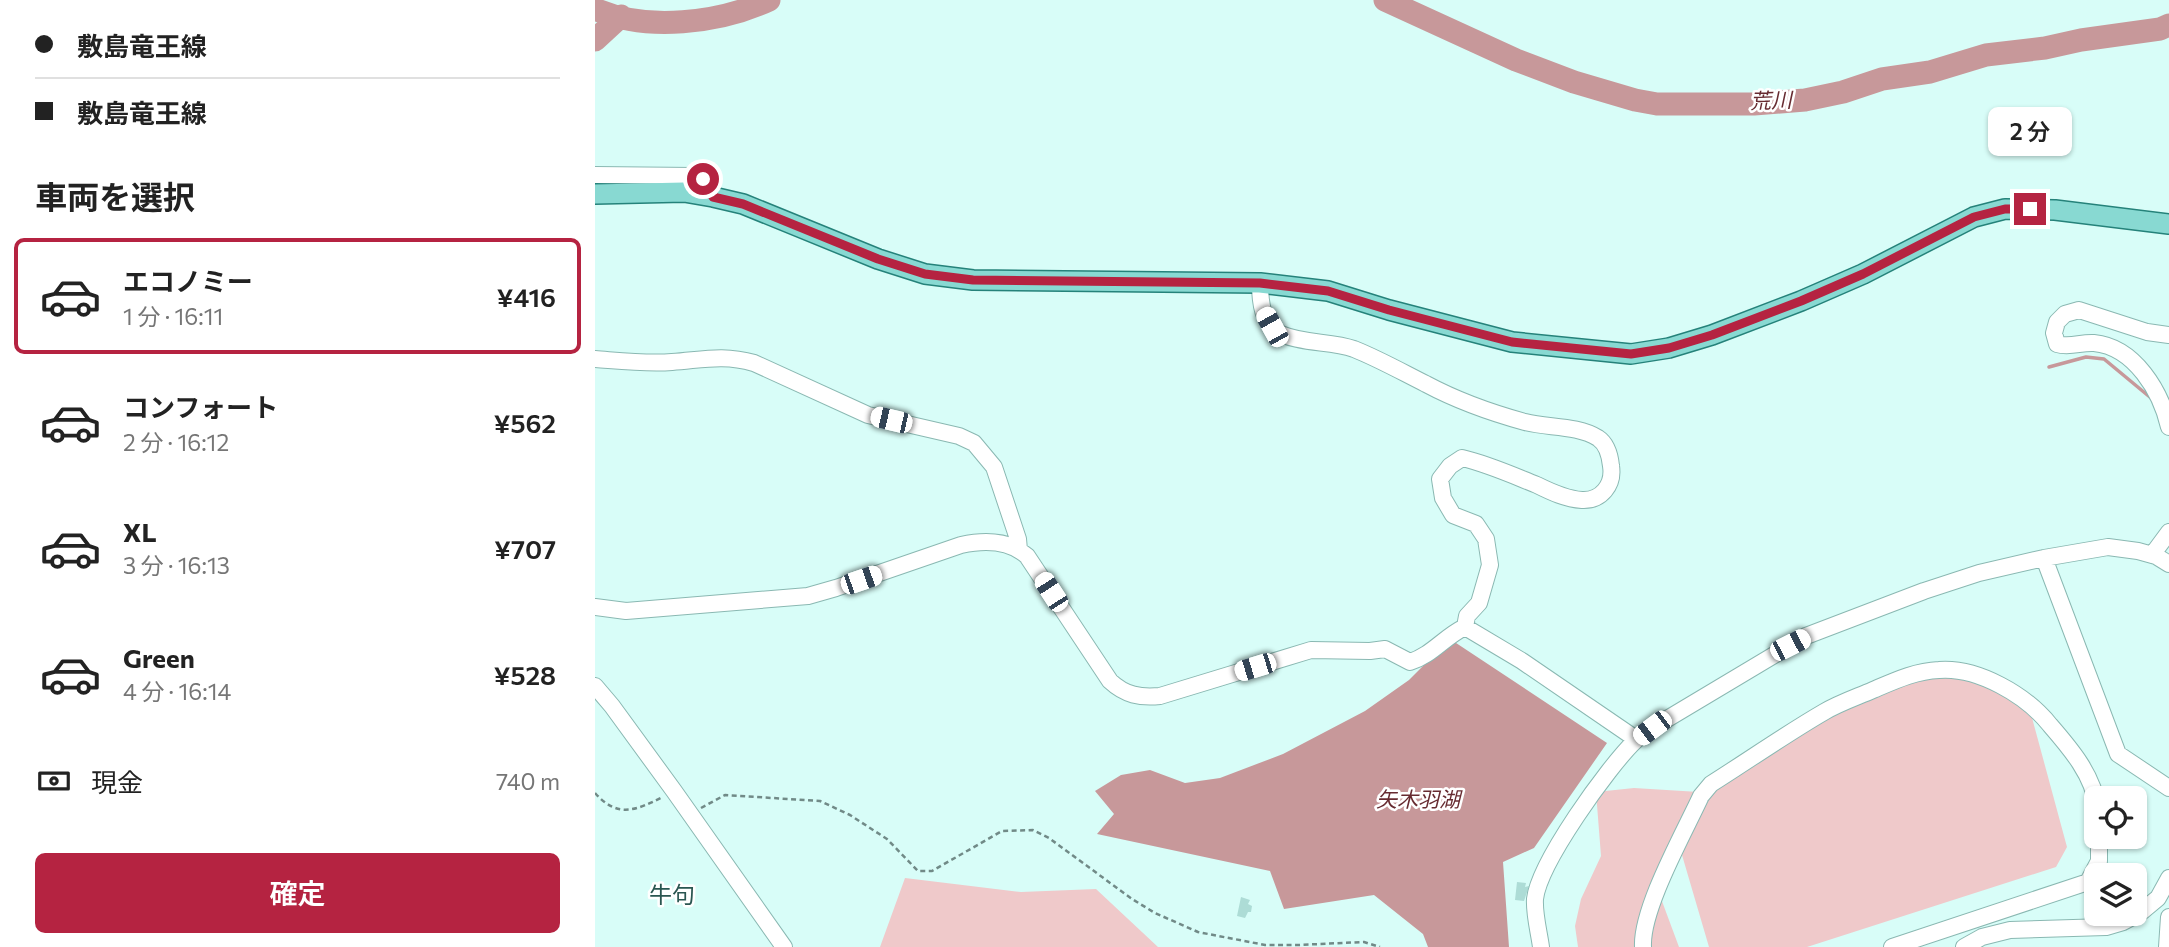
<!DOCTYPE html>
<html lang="ja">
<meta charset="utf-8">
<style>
body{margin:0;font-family:Commissioner,"Noto Sans JP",sans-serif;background:#f6f6f6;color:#222;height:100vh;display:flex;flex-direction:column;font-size:26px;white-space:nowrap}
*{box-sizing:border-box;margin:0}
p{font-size:23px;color:#767676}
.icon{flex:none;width:38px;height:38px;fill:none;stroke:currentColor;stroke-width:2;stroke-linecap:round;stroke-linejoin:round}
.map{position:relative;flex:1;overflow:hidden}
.panel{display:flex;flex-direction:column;background:#fff;width:595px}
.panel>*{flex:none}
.guide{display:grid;align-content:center;height:154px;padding:0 35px;background:#fff}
.buttons{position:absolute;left:1489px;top:786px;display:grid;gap:14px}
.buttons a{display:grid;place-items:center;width:63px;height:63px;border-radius:10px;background:#fff;box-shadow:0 2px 5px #0004;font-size:35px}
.end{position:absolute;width:32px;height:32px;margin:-16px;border:9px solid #b52341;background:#fff;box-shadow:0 0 0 4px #fff}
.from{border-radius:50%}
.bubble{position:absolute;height:49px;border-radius:10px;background:#fff;box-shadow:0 2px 5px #0004;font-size:23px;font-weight:600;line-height:49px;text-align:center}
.car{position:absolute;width:21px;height:42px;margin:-21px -10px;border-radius:9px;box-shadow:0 0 5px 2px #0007;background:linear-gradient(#fff 24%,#345 0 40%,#fff 0 76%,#345 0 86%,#fff 0)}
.guide b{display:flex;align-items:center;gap:24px;height:66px;font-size:26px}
.guide b+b{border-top:2px solid #e0e0e0}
.guide i{width:18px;height:18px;background:#222}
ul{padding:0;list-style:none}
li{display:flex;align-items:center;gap:21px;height:116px;margin:0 14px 10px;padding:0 21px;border:4px solid transparent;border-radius:10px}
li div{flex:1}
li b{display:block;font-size:26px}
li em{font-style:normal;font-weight:600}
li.selected{border-color:#b52341}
li>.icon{width:63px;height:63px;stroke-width:1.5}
h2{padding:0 35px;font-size:32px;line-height:84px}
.pay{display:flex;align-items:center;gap:18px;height:77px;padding:0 35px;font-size:26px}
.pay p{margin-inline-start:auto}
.button{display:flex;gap:14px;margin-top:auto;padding:14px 35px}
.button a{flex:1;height:80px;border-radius:10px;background:#b52341;color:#fff;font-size:28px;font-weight:600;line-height:80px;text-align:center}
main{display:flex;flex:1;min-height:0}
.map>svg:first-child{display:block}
.green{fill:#efc9ca}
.water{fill:#c7989a}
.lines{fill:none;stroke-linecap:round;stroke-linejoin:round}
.stream{stroke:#c7989a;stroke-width:3.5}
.river{stroke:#c7989a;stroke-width:23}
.building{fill:#addcd6}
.minor-casing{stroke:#8ab8b2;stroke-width:18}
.major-casing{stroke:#25827a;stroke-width:22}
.path{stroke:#718a87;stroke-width:2.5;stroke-dasharray:5 3.5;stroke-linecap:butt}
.minor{stroke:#fff;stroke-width:16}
.major{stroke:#88d9d2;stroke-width:19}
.route{stroke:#b52341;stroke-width:9}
.labels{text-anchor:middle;stroke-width:5;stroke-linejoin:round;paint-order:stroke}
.water-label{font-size:21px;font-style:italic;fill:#672b31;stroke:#fff}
.quarter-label{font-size:23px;fill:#2a5651;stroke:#fff}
</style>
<main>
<section class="panel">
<div class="guide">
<b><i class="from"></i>敷島竜王線</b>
<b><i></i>敷島竜王線</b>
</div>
<h2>車両を選択</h2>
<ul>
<li class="selected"><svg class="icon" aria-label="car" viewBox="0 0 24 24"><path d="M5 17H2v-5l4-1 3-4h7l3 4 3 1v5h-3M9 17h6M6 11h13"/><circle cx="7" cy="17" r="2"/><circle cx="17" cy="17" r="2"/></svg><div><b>エコノミー</b><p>1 分 · 16:11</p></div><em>¥416</em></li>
<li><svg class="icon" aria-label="car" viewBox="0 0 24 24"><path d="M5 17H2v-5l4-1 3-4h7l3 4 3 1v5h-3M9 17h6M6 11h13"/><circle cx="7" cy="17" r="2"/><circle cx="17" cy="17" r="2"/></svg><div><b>コンフォート</b><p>2 分 · 16:12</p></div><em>¥562</em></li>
<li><svg class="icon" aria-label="car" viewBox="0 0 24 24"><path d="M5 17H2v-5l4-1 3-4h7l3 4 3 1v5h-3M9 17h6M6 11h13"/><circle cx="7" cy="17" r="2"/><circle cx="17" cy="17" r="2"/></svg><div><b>XL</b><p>3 分 · 16:13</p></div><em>¥707</em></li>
<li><svg class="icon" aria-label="car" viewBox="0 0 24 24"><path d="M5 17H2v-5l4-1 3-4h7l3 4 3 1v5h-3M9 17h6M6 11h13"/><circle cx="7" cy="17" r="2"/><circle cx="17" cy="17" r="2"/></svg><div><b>Green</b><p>4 分 · 16:14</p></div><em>¥528</em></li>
</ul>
<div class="pay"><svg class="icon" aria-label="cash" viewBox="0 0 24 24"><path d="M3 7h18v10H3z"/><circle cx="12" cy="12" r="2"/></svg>現金<p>740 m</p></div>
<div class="button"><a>確定</a></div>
</section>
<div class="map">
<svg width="1574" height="947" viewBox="0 0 1574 947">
<rect width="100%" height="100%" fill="#d8fdf8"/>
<path class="green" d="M1326,676L1373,679L1394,687L1436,714L1472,847L1461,867L1212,947H1114L1087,855L1116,791L1234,715Z
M1039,788L1104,792L1058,877L1084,947H983L980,926L986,899L1006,856L1001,792Z
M310,878L426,892L501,889L563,947H285Z"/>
<path class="water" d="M855,639L1012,743L939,848L908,862L914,947H833L828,934L779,895L689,909L675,871L502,834L519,814L500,791L526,775L555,770L590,783L625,778L688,754L770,711L814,680Z"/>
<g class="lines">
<path class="stream" d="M1454,367L1491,357L1509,359L1556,398"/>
<path class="river" d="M790,0L921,60L979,82L1040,100L1062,104H1159L1210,100L1248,92L1287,79L1335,72L1391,55L1450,48L1486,40L1565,29L1574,25
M0,9C51,32 125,23 174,0
M0,40L26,16"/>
</g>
<path class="building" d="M922,882L931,883L930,887L934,886L929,901L920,900Z
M646,897L655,900L653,904L657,906L656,912H653L650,918L642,916Z"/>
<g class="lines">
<defs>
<path id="minor" d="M0,175L99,176L108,179L118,197
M1574,335L1552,332L1484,310L1470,314L1462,322L1459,333L1462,344C1475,348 1486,342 1499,343C1540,347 1566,392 1574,427
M0,359C26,361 51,364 77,362C107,360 128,354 159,363L273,415L364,436L379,443L399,467L423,539L424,550
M1557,555L1574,532
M1449,558L1523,754L1574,788
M0,607L31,611L213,596L241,588L366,545C389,540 414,540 432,556L515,681C530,695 545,698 565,696L716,650L775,651L790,649L815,662C837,655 849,637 870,627L872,616L884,603L895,565L891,539L881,524L858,515L848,498L845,479L855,466L867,458C893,464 917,475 942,485C956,492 971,499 987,500C1006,501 1019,485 1016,466C1015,456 1012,444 1003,438C982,425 953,428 930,422C897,413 861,400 831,384C807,372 784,359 759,349C736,341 709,344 686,334C667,325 665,301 665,283
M870,627L927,661L1041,739
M0,686L17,706L79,791L189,947
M946,947C944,932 939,914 940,899C944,863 1013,767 1040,741C1045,736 1051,732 1057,728L1211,636L1329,591L1384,573L1449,558L1513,547L1543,551L1561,556L1574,564
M1048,947C1046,909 1089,833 1106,796L1116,784C1154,760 1191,734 1229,712C1244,703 1262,697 1278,690C1299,681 1320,671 1344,670C1383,667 1431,695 1455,725C1475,748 1499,776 1502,807
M1297,947L1493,882L1504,861V836
M1369,947L1387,937L1415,930L1511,927L1528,922L1545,913L1563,898L1574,878
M1572,947L1574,917"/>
<path id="major" d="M0,194L89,192L118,197L148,204L283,259L330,274L378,280L665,283L733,291L794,310L917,342L1036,354L1074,348L1117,335L1206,301L1268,274L1379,217L1410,209L1460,210L1574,224"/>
</defs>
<use href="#minor" class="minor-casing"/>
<use href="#major" class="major-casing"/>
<path class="path" d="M0,793C23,819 41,810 68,797
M106,808L130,795L225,801L255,815L292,839L323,871H337L407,831L438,830L454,838L537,899L560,913L603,932L670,945H703L769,942L785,947"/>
<use href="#minor" class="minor"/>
<use href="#major" class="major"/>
</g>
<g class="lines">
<path class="route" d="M108,179L118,197L148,204L283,259L330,274L378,280L665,283L733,291L794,310L917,342L1036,354L1074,348L1117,335L1206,301L1268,274L1379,217L1410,209H1435"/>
</g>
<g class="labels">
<g class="water-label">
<text transform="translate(1176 101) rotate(-2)" y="7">荒川</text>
<text x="823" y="807">矢木羽湖</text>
</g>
<g class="quarter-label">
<text x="77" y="903">牛句</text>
</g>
</g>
</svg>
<div class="buttons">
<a><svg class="icon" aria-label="locate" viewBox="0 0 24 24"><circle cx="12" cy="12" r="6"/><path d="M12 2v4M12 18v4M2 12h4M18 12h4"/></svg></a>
<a><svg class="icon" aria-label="layers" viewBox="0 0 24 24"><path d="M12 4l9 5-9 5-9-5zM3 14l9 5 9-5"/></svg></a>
</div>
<i class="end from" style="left:108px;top:179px"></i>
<i class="end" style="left:1435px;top:209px"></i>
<div class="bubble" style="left:1393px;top:107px;width:84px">2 分</div>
<i class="car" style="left:677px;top:327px;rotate:331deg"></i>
<i class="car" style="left:296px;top:420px;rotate:283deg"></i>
<i class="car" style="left:266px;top:580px;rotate:71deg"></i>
<i class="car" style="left:456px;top:592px;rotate:327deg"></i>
<i class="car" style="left:1195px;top:645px;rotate:63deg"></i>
<i class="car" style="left:660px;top:667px;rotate:253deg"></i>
<i class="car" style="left:1057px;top:728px;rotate:233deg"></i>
</div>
</main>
